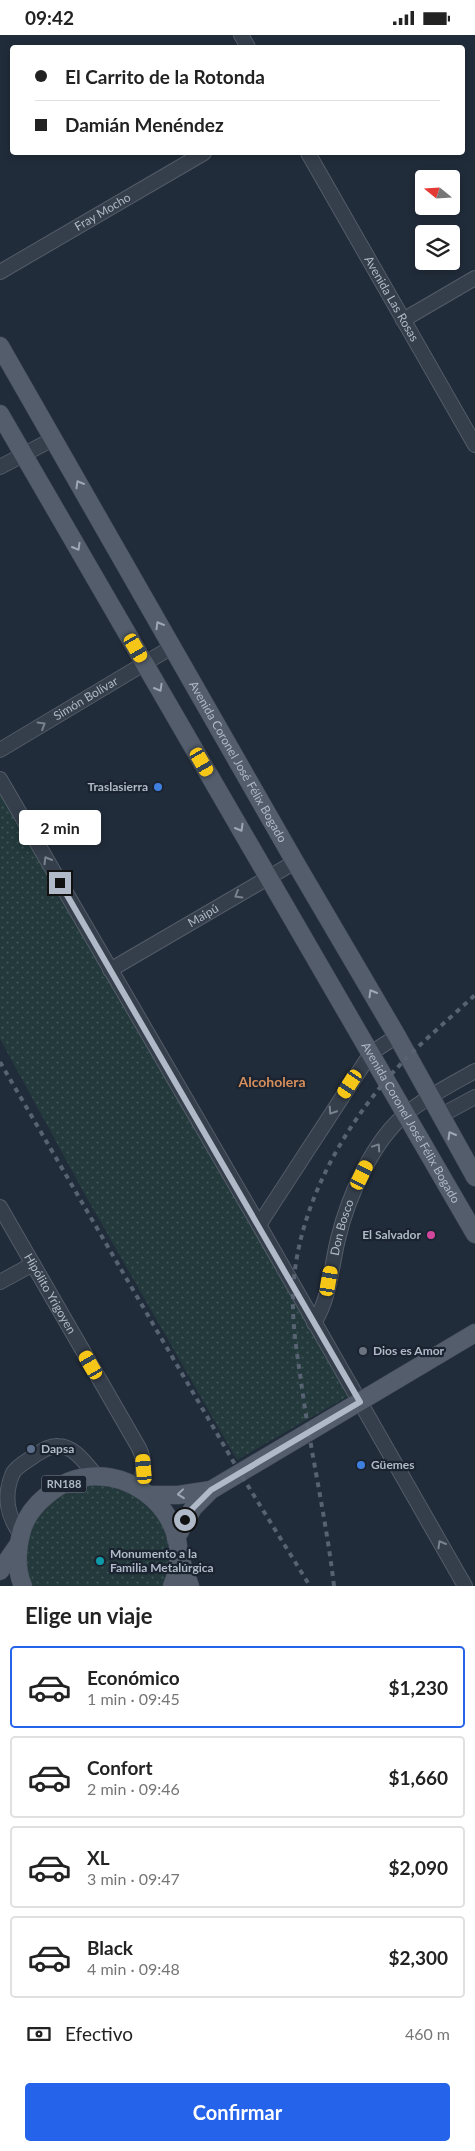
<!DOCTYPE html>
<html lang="es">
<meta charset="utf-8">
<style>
body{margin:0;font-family:Lato,sans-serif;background:#f6f6f6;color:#222;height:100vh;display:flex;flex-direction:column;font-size:19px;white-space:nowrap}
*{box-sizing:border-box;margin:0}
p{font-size:16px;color:#767676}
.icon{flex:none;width:28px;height:28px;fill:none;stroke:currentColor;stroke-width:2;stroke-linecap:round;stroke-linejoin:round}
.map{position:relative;height:1551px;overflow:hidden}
.details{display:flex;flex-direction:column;background:#fff;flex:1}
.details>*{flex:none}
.top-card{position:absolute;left:10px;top:10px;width:455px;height:110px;border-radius:5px;box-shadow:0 2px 8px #0003;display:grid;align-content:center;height:110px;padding:0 25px;background:#fff}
.needle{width:32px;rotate:288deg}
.buttons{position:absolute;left:415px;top:135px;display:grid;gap:10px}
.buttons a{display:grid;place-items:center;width:45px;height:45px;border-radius:5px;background:#fff;box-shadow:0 2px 8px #0003;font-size:25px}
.end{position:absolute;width:22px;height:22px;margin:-11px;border:6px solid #b0b9c7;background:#111;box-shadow:0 0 0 2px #111}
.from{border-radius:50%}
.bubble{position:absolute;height:35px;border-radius:5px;background:#fff;box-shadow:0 2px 8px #0003;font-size:16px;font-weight:700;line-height:35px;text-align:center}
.car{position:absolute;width:15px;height:30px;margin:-15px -8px;border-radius:6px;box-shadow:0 0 4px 1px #0007;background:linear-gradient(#f5c518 24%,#345 0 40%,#f5c518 0 76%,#345 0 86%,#f5c518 0)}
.top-card b{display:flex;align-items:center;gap:18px;height:48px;font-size:19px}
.top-card b+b{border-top:1px solid #e0e0e0}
.top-card i{width:12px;height:12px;background:#222}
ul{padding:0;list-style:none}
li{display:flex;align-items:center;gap:15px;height:82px;margin:0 10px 8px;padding:0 15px;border:2px solid #e0e0e0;border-radius:5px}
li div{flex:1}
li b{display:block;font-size:19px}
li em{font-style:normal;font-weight:700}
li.on{border-color:#2563eb}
li>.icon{width:45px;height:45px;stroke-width:1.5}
h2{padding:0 25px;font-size:22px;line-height:60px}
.pay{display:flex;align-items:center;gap:12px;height:55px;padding:0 25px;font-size:19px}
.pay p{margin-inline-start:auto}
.action{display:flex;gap:10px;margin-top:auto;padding:10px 25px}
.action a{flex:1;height:58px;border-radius:5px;background:#2563eb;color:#fff;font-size:20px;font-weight:700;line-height:58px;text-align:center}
.status{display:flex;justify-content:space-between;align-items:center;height:35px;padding:0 25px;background:#fff;direction:ltr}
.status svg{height:14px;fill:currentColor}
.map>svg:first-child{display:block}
.grass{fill:url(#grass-dots)}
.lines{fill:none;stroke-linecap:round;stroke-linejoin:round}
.minor-casing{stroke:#535c68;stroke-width:16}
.major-casing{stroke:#3e4754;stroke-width:19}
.minor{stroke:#353e4b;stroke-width:14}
.major{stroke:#535d6b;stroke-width:18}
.rail{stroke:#576272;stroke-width:4;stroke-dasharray:5 5;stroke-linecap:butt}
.oneway{stroke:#9da7b5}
.oneway2{stroke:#79828f}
.route{stroke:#b0b9c7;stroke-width:6}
.shop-dot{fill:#3f7fe0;stroke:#1a232f;stroke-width:2}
.hotel-dot{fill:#d1479c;stroke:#1a232f;stroke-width:2}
.worship-dot{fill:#6b7280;stroke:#1a232f;stroke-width:2}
.service-dot{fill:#5c6f8a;stroke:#1a232f;stroke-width:2}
.culture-dot{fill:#0f9aa8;stroke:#1a232f;stroke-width:2}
.labels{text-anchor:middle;stroke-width:4.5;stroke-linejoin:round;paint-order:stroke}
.shield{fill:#1a232f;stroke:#838c99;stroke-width:1}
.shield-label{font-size:11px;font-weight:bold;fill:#b0b9c7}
.street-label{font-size:12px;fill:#b0b9c7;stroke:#1a232f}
.poi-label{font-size:12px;font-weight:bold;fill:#b0b9c7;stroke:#1a232f;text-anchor:start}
.neighbourhood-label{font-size:14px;font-weight:bold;fill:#d58f5c;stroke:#1a232f}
</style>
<div class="status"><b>09:42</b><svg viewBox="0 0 49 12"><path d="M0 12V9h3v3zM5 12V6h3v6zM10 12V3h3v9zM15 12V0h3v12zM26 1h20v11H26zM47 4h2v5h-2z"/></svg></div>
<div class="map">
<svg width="475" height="1551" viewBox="0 0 475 1551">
<defs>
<pattern id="grass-dots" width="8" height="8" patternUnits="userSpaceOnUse" patternTransform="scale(1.25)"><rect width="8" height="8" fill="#23393b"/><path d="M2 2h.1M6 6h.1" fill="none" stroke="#405456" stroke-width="1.8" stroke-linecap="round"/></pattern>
</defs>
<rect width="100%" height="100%" fill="#212c3a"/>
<path class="grass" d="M0,753L350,1360L237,1425L88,1165L0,1004Z
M98,1448C104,1449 111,1449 117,1451C149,1460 171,1492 170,1525C170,1533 166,1543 164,1551H29L26,1543L25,1504L33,1486L44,1470L78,1451Z"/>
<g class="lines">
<defs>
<g id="minor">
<path d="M241,0L248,12"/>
<path id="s1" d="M308,118L475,410"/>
<path id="s2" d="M0,237L204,118"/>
<path d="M403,285L475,243"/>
<path d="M0,432L53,404"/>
<path id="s3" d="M0,715L172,612"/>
<path d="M0,744L259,1190L465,1551"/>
<path id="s4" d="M110,935L295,827"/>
<path d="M440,1081L475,1062"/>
<path id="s5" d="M0,1172L139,1413C146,1427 143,1438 140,1453"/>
<path d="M259,1190L371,1018L397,1001"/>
<path d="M0,1247L33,1229"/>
<path id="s6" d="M314,1288C330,1263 331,1233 338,1204C348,1162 373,1105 407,1078C428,1061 452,1049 475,1036"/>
<path d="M21,1499C7,1482 3,1460 13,1438C17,1431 27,1426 34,1421C41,1417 49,1410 58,1411C75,1411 86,1430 97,1441"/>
</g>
<g id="major">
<path id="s7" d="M0,311L295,827L397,1001L475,1142"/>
<path id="s8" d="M0,379L475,1199"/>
<path d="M150,1460H178L211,1455"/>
<path d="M176,1503L193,1473L211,1455L475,1298"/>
<path d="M180,1523L190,1551"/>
<path d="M0,1536L18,1510"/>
<path d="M23,1551C15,1533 17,1513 22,1495C26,1482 35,1470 46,1461C107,1406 205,1475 172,1551"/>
</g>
</defs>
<use href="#minor" class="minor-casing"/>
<use href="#major" class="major-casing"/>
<use href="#minor" class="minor"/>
<use href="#major" class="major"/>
<path class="rail" d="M0,1027L240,1438L310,1551
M334,1551C326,1482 310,1415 301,1346C297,1318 292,1289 293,1260C295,1181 337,1102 388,1043C414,1013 446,987 475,960"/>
</g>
<defs><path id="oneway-chevron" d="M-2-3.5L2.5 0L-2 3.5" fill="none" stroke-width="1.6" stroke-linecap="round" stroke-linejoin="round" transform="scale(1.25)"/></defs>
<g class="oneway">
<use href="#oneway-chevron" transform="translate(79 449) rotate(-120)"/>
<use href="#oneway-chevron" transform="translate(77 512) rotate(60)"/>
<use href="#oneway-chevron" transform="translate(159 590) rotate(-120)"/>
<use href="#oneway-chevron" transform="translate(159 653) rotate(60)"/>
<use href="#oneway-chevron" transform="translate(240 793) rotate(60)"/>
<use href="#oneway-chevron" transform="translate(372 958) rotate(-120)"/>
<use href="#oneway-chevron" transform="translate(451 1100) rotate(-120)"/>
<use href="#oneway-chevron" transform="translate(181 1459) rotate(174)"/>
</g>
<g class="oneway2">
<use href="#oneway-chevron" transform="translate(42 690) rotate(-31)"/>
<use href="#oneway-chevron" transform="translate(47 825) rotate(-120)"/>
<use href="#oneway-chevron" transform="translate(238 860) rotate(150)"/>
<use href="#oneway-chevron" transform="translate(332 1076) rotate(123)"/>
<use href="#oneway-chevron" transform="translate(377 1112) rotate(-56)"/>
<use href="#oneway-chevron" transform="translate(441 1509) rotate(-120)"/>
</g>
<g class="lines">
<path class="route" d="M60,848L360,1367L211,1455L193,1473L185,1485"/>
</g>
<g class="shop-dot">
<circle cx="158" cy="752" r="5"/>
<circle cx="361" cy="1430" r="5"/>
</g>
<circle class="hotel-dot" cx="431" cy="1200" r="5"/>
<circle class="worship-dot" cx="363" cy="1316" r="5"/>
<circle class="service-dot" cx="31" cy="1414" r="5"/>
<circle class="culture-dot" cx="100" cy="1526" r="5"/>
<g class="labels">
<rect class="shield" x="41.5" y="1440.5" width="45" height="17" rx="4"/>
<g class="shield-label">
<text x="64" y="1453">RN188</text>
</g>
<g class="street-label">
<text dy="4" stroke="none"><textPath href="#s2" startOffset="119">Fray Mocho</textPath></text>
<text dy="4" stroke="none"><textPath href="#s1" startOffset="168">Avenida Las Rosas</textPath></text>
<text dy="4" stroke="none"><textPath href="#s3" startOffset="100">Simón Bolívar</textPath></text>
<text dy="4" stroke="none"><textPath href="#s7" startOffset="479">Avenida Coronel José Félix Bogado</textPath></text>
<text dy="4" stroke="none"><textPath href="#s4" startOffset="108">Maipú</textPath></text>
<text dy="4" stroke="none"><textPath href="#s8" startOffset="819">Avenida Coronel José Félix Bogado</textPath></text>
<text dy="4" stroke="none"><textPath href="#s6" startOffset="100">Don Bosco</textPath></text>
<text dy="4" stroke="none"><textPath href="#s5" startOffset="100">Hipólito Yrigoyen</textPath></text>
</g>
<g class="poi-label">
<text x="148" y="756" text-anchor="end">Traslasierra</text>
<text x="421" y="1204" text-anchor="end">El Salvador</text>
<text x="373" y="1320">Dios es Amor</text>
<text x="41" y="1418">Dapsa</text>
<text x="371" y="1434">Güemes</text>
<text x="110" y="1523">Monumento a la<tspan x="110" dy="14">Familia Metalúrgica</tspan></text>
</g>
<g class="neighbourhood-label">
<text x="272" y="1052">Alcoholera</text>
</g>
</g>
</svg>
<div class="buttons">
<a><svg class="needle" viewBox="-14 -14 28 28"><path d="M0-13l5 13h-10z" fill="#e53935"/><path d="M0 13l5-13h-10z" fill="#767676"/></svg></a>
<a><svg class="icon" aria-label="layers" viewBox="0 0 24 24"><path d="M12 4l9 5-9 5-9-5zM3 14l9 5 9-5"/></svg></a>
</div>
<i class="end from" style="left:185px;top:1485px"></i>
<i class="end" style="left:60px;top:848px"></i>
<div class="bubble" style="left:19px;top:775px;width:82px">2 min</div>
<i class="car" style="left:136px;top:613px;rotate:150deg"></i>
<i class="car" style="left:202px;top:727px;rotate:150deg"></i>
<i class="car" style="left:350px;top:1049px;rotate:213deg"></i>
<i class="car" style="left:362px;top:1140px;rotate:26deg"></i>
<i class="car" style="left:329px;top:1246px;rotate:10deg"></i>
<i class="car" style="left:91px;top:1330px;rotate:330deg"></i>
<i class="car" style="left:144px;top:1434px;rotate:355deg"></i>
<div class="top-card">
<b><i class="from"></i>El Carrito de la Rotonda</b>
<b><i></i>Damián Menéndez</b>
</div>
</div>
<section class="details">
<h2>Elige un viaje</h2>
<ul>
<li class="on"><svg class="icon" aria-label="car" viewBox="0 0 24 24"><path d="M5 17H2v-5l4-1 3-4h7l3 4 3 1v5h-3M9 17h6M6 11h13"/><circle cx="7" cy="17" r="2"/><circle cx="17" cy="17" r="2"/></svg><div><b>Económico</b><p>1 min · 09:45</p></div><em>$1,230</em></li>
<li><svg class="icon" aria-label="car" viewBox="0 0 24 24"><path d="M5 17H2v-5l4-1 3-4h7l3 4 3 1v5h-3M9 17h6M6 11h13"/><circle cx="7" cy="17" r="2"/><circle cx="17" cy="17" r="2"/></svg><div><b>Confort</b><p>2 min · 09:46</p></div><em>$1,660</em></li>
<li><svg class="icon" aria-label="car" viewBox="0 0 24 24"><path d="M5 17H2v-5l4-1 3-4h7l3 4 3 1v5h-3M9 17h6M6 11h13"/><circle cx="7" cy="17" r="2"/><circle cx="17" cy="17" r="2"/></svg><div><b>XL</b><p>3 min · 09:47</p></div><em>$2,090</em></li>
<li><svg class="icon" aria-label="car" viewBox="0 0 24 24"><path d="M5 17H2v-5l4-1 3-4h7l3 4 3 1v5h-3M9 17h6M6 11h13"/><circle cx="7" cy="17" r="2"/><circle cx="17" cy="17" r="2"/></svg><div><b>Black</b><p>4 min · 09:48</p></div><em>$2,300</em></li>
</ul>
<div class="pay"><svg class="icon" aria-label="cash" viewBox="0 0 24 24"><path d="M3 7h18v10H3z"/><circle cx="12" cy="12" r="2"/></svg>Efectivo<p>460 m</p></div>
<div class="action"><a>Confirmar</a></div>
</section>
